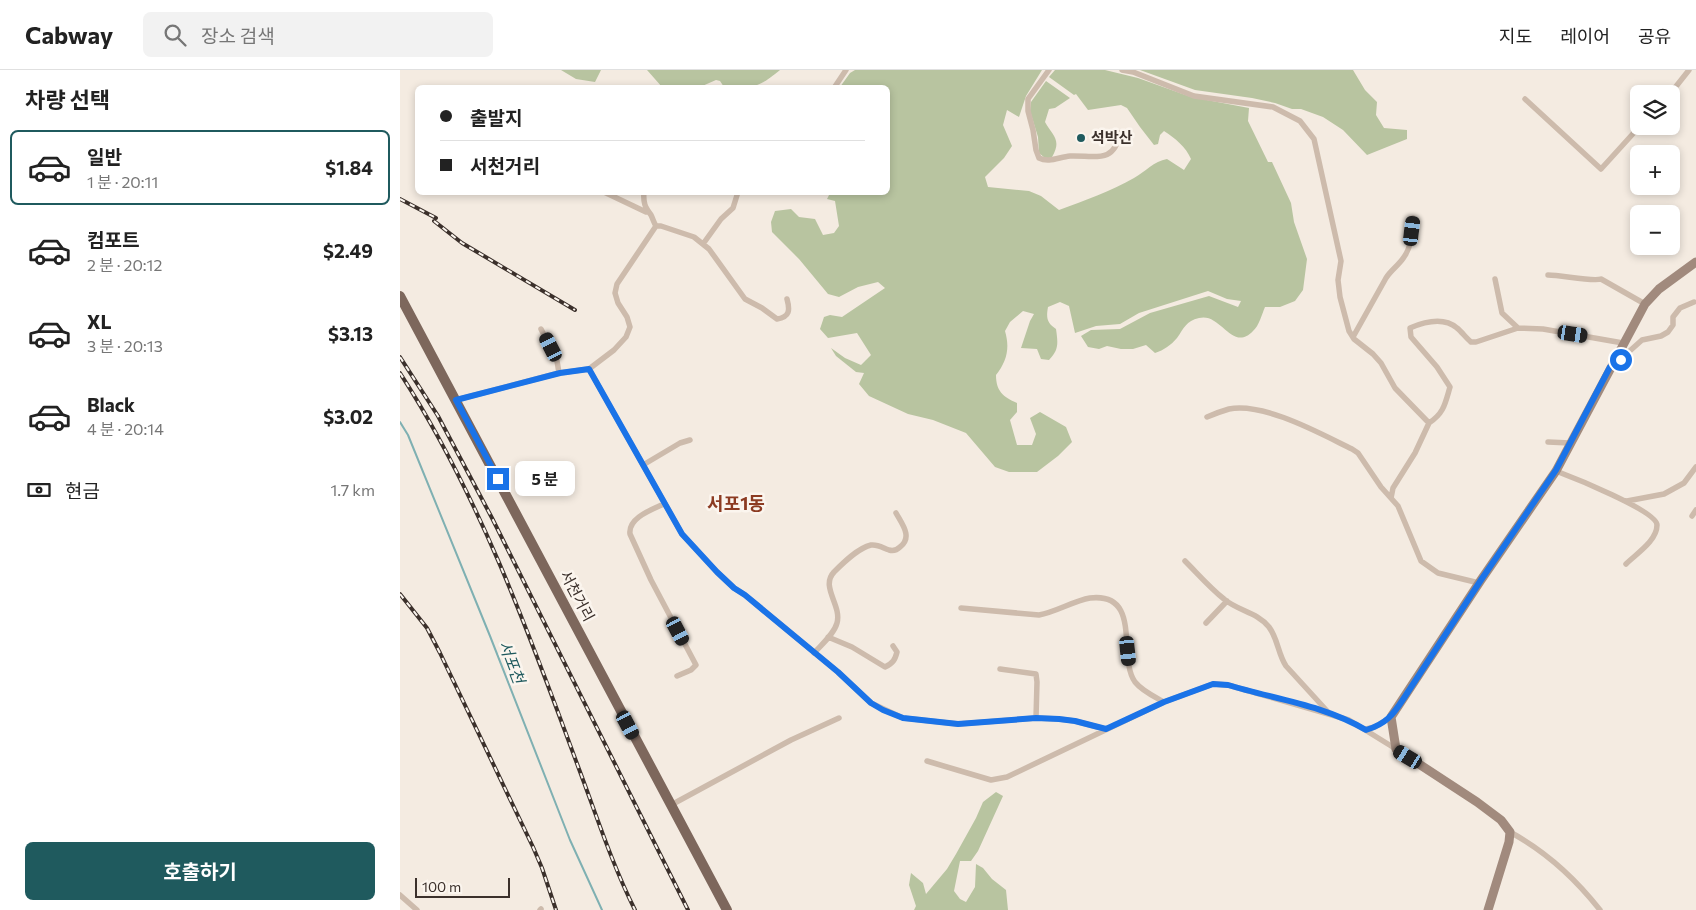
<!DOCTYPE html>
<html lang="ko">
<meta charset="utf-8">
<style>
body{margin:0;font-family:Commissioner,"Noto Sans KR",sans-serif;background:#f2f2f2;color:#222;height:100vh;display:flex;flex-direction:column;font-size:19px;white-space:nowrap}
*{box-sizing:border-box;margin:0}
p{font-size:16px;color:#767676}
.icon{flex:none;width:28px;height:28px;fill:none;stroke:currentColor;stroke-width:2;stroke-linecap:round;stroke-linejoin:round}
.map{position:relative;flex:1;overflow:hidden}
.side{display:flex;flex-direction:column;background:#fff;width:400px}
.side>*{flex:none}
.guide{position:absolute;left:15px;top:15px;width:475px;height:110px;border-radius:8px;box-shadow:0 2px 8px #0003;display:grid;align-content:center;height:110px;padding:0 25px;background:#fff}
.buttons{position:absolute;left:1230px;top:15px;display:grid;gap:10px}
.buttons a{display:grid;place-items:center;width:50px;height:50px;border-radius:8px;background:#fff;box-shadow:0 2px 8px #0003;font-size:25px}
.scale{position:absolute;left:15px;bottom:12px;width:95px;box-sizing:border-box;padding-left:5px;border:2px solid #3b302b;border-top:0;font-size:14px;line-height:18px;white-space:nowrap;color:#3b302b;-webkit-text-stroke:4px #fbf5ee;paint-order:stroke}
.end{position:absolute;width:22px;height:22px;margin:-11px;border:6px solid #1a73e8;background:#fff;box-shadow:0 0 0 2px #fff}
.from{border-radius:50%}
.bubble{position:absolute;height:35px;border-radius:8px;background:#fff;box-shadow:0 2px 8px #0003;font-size:16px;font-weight:700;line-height:35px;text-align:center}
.car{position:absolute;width:15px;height:30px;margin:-15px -8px;border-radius:6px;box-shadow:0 0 4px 1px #0007;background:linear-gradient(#222 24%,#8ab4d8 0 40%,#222 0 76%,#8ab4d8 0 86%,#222 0)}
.guide b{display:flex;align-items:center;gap:18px;height:48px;font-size:19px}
.guide b+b{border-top:1px solid #e0e0e0}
.guide i{width:12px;height:12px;background:#222}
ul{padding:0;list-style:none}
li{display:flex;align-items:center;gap:15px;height:75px;margin:0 10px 8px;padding:0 15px;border:2px solid transparent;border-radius:8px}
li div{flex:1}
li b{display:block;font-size:19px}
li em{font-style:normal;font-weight:700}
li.selected{border-color:#1f5a5e}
li>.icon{width:45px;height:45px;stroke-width:1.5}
h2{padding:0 25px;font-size:22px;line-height:60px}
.pay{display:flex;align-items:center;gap:12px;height:55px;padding:0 25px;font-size:19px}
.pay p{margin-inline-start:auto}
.button{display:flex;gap:10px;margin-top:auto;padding:10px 25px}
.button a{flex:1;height:58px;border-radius:8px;background:#1f5a5e;color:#fff;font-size:20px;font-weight:700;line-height:58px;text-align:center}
header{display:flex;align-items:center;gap:30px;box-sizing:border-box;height:70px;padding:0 25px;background:#fff;border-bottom:1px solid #e0e0e0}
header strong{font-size:24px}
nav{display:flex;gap:28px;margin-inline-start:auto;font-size:18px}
.search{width:350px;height:45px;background:#f2f2f2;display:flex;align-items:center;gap:12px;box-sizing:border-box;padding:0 18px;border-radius:8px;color:#767676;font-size:19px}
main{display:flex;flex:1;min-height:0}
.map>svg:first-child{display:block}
.green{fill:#b8c4a0}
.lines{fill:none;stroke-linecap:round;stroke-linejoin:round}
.stream{stroke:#7fb0b2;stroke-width:2}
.street{stroke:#cdbbac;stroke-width:5.5}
.secondary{stroke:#a18a7d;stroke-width:9}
.primary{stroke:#7d675c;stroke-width:10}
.rail-casing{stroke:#3b302b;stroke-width:4}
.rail{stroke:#fbf5ee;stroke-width:2;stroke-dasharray:5.5;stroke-linecap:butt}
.route{stroke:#1a73e8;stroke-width:6}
.poi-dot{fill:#1f5a5e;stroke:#fbf5ee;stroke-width:2}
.labels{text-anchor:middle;stroke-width:5;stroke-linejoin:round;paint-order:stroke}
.poi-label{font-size:15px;font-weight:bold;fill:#3b302b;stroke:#fbf5ee;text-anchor:start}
.street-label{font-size:15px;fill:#3b302b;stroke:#fbf5ee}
.water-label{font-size:16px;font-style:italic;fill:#1f5a5e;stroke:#fbf5ee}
.quarter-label{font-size:18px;font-weight:bold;fill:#8c3b22;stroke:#fbf5ee}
</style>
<header>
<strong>Cabway</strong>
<div class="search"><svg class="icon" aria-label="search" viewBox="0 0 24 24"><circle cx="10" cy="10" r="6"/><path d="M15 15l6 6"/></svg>장소 검색</div>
<nav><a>지도</a><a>레이어</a><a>공유</a></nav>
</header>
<main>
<section class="side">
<h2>차량 선택</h2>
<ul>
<li class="selected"><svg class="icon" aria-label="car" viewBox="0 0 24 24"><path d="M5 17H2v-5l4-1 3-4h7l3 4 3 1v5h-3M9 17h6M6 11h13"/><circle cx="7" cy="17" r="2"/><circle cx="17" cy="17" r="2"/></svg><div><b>일반</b><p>1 분 · 20:11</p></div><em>$1.84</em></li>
<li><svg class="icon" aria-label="car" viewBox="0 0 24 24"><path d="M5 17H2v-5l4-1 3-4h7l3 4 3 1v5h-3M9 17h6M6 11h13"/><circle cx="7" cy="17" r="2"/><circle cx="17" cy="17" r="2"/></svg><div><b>컴포트</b><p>2 분 · 20:12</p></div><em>$2.49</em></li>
<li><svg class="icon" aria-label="car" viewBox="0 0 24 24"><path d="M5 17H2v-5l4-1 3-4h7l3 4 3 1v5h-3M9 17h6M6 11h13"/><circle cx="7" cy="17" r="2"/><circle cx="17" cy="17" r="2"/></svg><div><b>XL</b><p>3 분 · 20:13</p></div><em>$3.13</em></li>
<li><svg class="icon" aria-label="car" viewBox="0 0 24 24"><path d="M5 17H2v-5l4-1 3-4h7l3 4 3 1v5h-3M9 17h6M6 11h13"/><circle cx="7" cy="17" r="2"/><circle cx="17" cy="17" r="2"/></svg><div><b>Black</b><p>4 분 · 20:14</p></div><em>$3.02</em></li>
</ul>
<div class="pay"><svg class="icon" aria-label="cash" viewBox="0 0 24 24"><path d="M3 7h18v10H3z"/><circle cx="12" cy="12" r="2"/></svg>현금<p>1.7 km</p></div>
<div class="button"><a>호출하기</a></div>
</section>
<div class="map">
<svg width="1296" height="840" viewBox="0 0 1296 840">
<rect width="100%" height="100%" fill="#f4ebe1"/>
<path class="green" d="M161,0H201L195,12L176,9Z
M247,0H380C357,19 353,18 324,17L320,11L316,10L300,17H262Z
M455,0H642L626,26L619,47L607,40L603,55L612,76L604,88L585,107L588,117L629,121L641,126L659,140C684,131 711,121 734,108C745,102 754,91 767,89L784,100L791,89C786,77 775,68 764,61L760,65L758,74L754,75L740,57L727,38L721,35L688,40L676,24L674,25L649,7L655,0H705L738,8L791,27L849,38L848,51L868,92H872L891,133L894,152L907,189L903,220L895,231L880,237H865C862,244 859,256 853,261C832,283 821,242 799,248C786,251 784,258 777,268C771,275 764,280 755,283L746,275L733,279H721L707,276L699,279L688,277L681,266L691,260L720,259L750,243L809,226L838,237L841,231L827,229L808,221L739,243L720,254L696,256L675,263L669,236L660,232L648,237C646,248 647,253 656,259C658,273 659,280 649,290L641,289L637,279L621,278L630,251L634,244L623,241L610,252L605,261C610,278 607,291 596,305C596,321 603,327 617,333V342L610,350L617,375H632L636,364L630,348L640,342L666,357L672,372L658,386L637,402H609L595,397L566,363L533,350L508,344L469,326L459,314L464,303L456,302L436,286L431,278L445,288L461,295L471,285L457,263L428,268L420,259L424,247L430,245L442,247L485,218L478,212L458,217L439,227L428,224L399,189L372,162L371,152L375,141L391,139L399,147L415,149L423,165L434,163L439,156L435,131L427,129L430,123L488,122V18L440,17L450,3Z
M740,0H953L965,20L977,32L976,45L984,58L1007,60V69L967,85L943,60L923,47L901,39H892L875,33L852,28L795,20Z
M646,11L670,28L655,38L649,39L645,52C653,66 662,70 652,87L646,89L639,83L638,67L630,41L631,32Z
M596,722L603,726L578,781L571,791H560L554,821L560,829L566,832L575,817L576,794L583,798L592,809L606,820L608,840H514L516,836L509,815L511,803L523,813L526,824L547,799L556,784L576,748L583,732Z"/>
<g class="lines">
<path class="stream" d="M0,352L8,365L90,566L170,770L202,840"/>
<path class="street" d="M649,0L628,29V41L633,60L636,80L639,88C649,93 659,87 670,86C694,85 714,95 720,63
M722,0L733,2L794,26L873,37L900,51L914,69L941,191L938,210L940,227L949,261L954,269L973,284L981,293L995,318L1029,353C1044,343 1045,334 1050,317L1037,297L1011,267L1010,258C1024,252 1044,247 1057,258C1062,262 1066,268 1071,272H1076L1118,258L1143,259L1223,273
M434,18L446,0
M1270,24L1289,0
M1125,29L1201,99L1240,56
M204,122L246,142
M244,122C243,133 245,137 251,145C253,149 254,153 256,156
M303,174L321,149L333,138L338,122
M1148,205C1161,205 1193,212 1201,209L1245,234
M1095,209L1102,243L1118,258
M141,259L157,291L159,303
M953,267L986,208C991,200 999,195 1004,187C1012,176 1012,161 1013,148
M1214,295L1242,270L1261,266L1268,262L1273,255V247L1280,238L1294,232
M189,299L282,464L317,502L334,518L345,525L438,602L471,633L503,648L558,654L636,648L659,649L675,651L705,659
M56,330L159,303L189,299L214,280L226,267L230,257L227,247L218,233L215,223L217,214L256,156H261L294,167L309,179L345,229L362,238L377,249C390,247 390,240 387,229
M807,347C814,344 822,341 829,339C864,332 921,364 952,379L958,383L981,417L998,436L1021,491L1038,503L1079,513
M1148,372L1170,373
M243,395L280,373L290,370
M1156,401C1172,407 1257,441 1257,455C1257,471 1236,484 1226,494
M991,428L993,418L1015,383L1029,353
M1227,431L1264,424L1284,413L1296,397
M264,434C251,440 228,448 230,464L251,510L296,595L291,600L277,606
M1292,446L1296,440
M785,491C798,504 810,518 824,529C838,541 857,542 869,557C878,569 878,584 886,596L928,642
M561,538L639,545C656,542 673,531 690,528C743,522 717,587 735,612C742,621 755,627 764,632
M806,553L827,531
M428,567L452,577L485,597C493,593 495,590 497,582L493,576
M414,583C422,574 434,564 437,553C442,535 420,517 434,502C443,493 458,478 471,475C478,474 483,478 489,480C493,481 497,480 500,477C513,467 502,454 496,443
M600,599L636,604L637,612L636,648
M966,659L975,657L991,647
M527,691L591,710L607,707L764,632L813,614L828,615L949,650L996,679
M271,735L391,670L439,648
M1110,762C1145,781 1175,808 1200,840
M0,825L17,840
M140,840L141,839"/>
<path class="secondary" d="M1088,840L1109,772L1110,762L1101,750L1077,732L996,679L991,647L1081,510L1156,401L1245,234L1259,219L1296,192"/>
<path class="primary" d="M0,226L327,840"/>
<defs>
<path id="rail" d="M0,129L36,148
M34,151L62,173L175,240
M0,287L38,346L92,448L288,840
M0,303C79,425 129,563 179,699C197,747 212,794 235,840
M0,524L27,558L40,583L133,777L142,798L156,840"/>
</defs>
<use href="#rail" class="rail-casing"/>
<use href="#rail" class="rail"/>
</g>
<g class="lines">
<path class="route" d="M98,409L56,330L160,303L189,299L282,464L317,502L334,518L345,525L438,602L471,633L483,640L503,648L558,654L636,648L659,649L675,651L706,659L764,632L813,614L828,615C874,629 924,635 966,660C986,654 993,645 1004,628L1081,510L1156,400L1210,297L1221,290"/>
</g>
<circle class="poi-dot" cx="681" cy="68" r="5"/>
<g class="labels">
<g class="poi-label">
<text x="691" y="73">석박산</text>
</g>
<g class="street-label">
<text transform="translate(177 526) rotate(62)" y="5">서천거리</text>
</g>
<g class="water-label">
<text transform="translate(112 592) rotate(69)" y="6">서포천</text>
</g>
<g class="quarter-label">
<text x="336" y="440">서포1동</text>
</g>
</g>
</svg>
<div class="buttons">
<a><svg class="icon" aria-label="layers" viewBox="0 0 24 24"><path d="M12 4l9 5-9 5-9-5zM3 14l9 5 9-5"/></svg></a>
<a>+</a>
<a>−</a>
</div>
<div class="scale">100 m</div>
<i class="end from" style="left:1221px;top:290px"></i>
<i class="end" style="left:98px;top:409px"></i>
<div class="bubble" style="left:115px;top:391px;width:60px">5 분</div>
<i class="car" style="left:1012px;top:161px;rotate:7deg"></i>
<i class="car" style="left:1173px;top:264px;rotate:99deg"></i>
<i class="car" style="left:151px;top:277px;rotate:333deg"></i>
<i class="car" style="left:278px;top:561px;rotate:152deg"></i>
<i class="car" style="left:728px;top:581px;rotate:174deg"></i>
<i class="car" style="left:228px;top:655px;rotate:152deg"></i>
<i class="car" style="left:1008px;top:687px;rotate:301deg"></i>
<div class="guide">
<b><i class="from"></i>출발지</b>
<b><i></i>서천거리</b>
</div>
</div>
</main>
